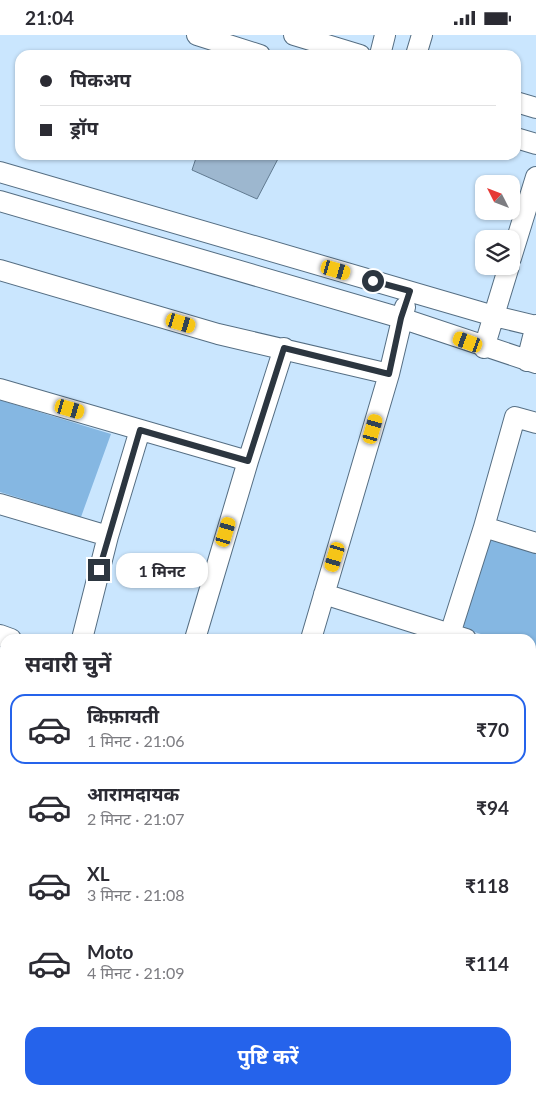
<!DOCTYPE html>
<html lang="hi">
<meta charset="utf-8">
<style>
body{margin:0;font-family:Lato,"Noto Sans Devanagari",sans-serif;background:#f2f2f3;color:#2b2b33;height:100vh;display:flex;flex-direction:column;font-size:19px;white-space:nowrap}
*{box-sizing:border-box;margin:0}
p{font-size:16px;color:#7c7c81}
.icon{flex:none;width:28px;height:28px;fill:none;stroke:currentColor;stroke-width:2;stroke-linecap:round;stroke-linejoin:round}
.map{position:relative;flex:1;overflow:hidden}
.details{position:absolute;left:0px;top:599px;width:536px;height:461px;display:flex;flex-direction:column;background:#fff;border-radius:15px 15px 0 0;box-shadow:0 1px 4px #0004}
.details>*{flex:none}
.banner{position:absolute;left:15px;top:15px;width:506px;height:110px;border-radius:15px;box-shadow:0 1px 4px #0004;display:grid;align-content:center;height:110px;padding:0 25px;background:#fff}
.needle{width:32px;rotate:312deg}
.tools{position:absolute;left:475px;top:140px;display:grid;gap:10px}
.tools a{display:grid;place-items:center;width:45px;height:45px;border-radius:10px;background:#fff;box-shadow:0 1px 4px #0004;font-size:25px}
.end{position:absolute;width:22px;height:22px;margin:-11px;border:6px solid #2c3640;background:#fff;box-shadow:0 0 0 2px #fff}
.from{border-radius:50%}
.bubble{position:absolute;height:35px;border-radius:15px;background:#fff;box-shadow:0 1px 4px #0004;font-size:16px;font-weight:700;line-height:35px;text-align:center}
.car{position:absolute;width:15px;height:30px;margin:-15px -8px;border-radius:6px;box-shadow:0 0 4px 1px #0007;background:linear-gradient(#f5c518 24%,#345 0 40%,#f5c518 0 76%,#345 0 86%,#f5c518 0)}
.banner b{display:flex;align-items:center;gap:18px;height:48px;font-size:19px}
.banner b+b{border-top:1px solid #e1e1e2}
.banner i{width:12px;height:12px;background:#2b2b33}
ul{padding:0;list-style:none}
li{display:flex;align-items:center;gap:15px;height:70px;margin:0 10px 8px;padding:0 15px;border:2px solid transparent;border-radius:15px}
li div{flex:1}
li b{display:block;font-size:19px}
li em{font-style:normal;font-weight:700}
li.selected{border-color:#2563eb}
li>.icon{width:45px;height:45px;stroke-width:1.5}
h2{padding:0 25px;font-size:22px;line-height:60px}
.cta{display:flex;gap:10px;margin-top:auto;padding:10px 25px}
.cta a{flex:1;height:58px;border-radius:15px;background:#2563eb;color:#fff;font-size:20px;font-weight:700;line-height:58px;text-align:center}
.status{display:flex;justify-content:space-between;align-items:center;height:35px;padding:0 25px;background:#fff;direction:ltr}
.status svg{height:14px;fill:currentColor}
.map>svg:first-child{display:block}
.green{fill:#85b7e2}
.building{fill:#9db7cf;stroke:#617a90}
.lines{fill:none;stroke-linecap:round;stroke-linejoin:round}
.minor-casing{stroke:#556e83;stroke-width:22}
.minor{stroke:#fff;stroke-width:20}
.route{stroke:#2c3640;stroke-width:6}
</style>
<div class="status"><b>21:04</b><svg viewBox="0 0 49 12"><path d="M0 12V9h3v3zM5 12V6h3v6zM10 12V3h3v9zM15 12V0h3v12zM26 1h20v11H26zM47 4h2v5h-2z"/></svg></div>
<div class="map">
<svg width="536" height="1059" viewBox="0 0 536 1059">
<rect width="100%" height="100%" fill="#cae6fe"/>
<path class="green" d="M0,365L111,399L81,482L0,457Z
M484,498L536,515V616L531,614V604H497L455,591Z
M430,1055H517V1059H429Z"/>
<path class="building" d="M197,120H280L257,164L192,135Z"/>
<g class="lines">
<defs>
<path id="minor" d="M197,0L260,20
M294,0L360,20
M380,20L385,0
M416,20L422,0
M516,67L536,73
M516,103L536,109
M0,137L494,281L536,291
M0,166L401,283L536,328
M511,223L536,142
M0,235L218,299L389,339
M484,313L509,231
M527,326L536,290
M0,354L248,426
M536,388L515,382L484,492L536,508
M0,469L108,501
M324,559L466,604
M450,599L484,492
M0,600L11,604
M82,604L108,501L140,395
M195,604L248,426L284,313
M311,604L389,339L405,272
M531,625L536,626
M531,757L536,759
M0,886L5,869
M536,899V905
M0,1035L5,1037
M0,1054L8,1059
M40,1055L48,1059
M313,1055L321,1059
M297,1059L298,1055"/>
</defs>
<use href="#minor" class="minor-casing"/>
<use href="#minor" class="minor"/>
</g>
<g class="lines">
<path class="route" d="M99,535L140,395L248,426L284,313L389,339L401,283L410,256L373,246"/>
</g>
</svg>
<div class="tools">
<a><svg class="needle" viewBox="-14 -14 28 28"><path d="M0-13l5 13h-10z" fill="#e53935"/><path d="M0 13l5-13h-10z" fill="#7c7c81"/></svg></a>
<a><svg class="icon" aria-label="layers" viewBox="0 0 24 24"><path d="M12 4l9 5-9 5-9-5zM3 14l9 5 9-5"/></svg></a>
</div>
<i class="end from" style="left:373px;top:246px"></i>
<i class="end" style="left:99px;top:535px"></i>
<div class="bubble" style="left:116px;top:518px;width:92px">1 मिनट</div>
<i class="car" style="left:336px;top:235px;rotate:106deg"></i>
<i class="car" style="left:181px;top:288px;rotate:107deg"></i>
<i class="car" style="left:468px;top:307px;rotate:290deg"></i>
<i class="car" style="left:70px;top:374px;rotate:106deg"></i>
<i class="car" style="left:373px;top:394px;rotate:16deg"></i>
<i class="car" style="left:226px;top:497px;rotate:17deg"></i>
<i class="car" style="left:335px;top:522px;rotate:197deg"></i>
<div class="banner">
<b><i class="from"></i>पिकअप</b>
<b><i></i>ड्रॉप</b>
</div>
<section class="details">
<h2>सवारी चुनें</h2>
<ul>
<li class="selected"><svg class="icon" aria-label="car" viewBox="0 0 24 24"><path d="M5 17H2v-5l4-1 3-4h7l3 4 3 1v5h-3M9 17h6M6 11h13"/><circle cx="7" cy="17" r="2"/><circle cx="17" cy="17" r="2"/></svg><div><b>किफ़ायती</b><p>1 मिनट · 21:06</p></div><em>₹70</em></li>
<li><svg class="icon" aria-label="car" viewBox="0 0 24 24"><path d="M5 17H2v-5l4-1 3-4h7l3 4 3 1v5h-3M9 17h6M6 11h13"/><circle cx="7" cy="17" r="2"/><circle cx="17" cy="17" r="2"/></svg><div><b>आरामदायक</b><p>2 मिनट · 21:07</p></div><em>₹94</em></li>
<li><svg class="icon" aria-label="car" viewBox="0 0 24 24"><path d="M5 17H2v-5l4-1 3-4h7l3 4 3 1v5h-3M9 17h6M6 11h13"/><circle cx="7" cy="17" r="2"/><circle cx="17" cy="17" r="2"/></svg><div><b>XL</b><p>3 मिनट · 21:08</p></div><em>₹118</em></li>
<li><svg class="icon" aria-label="car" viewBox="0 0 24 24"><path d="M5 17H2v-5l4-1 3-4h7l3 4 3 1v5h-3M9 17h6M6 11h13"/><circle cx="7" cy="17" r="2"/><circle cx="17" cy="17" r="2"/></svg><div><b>Moto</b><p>4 मिनट · 21:09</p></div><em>₹114</em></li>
</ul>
<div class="cta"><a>पुष्टि करें</a></div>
</section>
</div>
